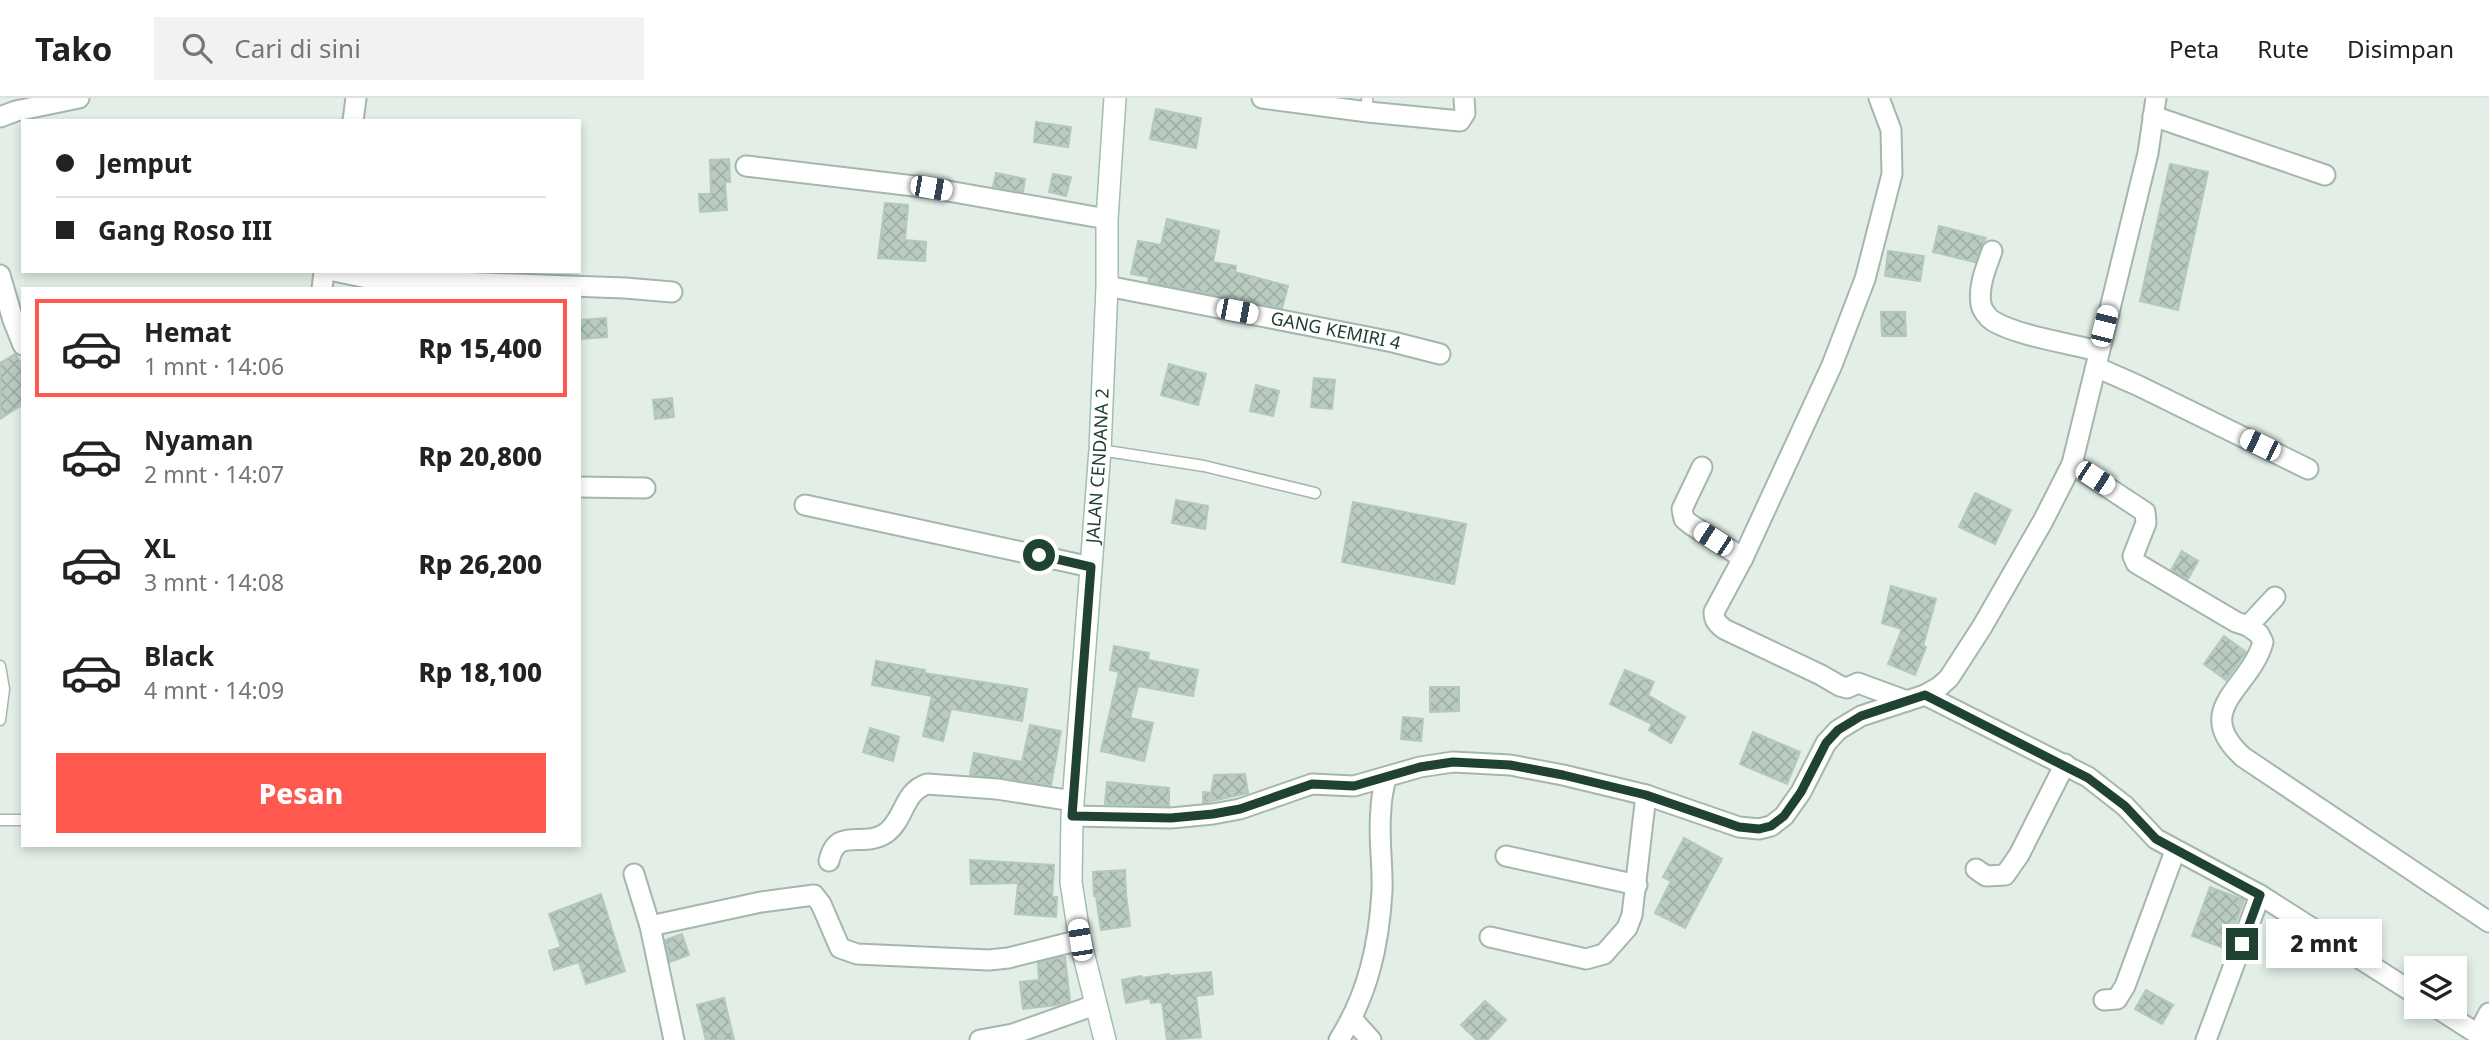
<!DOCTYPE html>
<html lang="id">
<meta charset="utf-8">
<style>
body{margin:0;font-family:"Noto Sans",sans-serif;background:#f2f2f2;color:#222;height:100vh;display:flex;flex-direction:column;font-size:26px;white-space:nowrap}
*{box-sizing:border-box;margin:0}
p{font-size:23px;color:#767676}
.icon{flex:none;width:38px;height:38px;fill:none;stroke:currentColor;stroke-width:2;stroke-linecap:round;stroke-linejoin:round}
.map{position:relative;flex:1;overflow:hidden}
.drawer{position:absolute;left:21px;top:189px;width:560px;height:560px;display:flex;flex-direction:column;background:#fff;border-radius:0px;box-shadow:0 4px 10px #0003}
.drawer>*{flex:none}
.banner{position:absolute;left:21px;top:21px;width:560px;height:154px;border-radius:0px;box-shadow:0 4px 10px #0003;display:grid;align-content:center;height:154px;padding:0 35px;background:#fff}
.tools{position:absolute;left:2404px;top:858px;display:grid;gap:14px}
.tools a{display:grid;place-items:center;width:63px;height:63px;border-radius:0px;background:#fff;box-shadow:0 4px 10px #0003;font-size:35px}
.end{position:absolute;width:32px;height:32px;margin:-16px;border:9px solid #1f4232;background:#fff;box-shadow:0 0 0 4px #fff}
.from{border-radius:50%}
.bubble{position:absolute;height:49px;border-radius:0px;background:#fff;box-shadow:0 4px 10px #0003;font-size:23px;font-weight:800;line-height:49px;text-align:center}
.car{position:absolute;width:21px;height:42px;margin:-21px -10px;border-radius:9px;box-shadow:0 0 5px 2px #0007;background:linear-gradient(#fff 24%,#345 0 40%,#fff 0 76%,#345 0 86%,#fff 0)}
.banner b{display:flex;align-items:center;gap:24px;height:66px;font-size:26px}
.banner b+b{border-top:2px solid #e0e0e0}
.banner i{width:18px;height:18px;background:#222}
ul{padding:12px 0 0;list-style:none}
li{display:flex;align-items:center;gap:21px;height:98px;margin:0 14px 10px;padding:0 21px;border:4px solid transparent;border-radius:0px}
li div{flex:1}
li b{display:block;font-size:26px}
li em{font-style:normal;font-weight:800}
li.current{border-color:#ff584f}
li>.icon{width:63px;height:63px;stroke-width:1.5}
.button{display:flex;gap:14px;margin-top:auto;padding:14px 35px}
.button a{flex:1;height:80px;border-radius:0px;background:#ff584f;color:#fff;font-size:28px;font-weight:800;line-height:80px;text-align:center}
header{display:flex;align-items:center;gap:42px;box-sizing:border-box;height:98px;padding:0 35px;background:#fff;border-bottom:2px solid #e0e0e0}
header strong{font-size:33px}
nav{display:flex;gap:38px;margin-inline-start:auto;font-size:24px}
.search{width:490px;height:63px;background:#f2f2f2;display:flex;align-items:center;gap:18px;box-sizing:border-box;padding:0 24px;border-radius:0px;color:#767676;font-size:26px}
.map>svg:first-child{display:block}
.building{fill:url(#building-cross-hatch);stroke:#b3c9bc;stroke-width:2}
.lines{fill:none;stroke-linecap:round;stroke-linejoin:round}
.lane-casing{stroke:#a4b7ac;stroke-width:13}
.street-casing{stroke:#a4b7ac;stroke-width:23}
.secondary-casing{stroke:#a2beaf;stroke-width:24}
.lane{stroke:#fff;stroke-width:10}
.street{stroke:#fff;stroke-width:19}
.secondary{stroke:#fff;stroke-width:21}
.route{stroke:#1f4232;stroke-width:9}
.labels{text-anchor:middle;stroke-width:5;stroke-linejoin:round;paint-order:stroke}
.street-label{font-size:18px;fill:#1f4232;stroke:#f3faf5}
</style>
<header>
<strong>Tako</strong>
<div class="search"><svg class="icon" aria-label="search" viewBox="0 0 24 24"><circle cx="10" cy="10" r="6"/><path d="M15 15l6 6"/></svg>Cari di sini</div>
<nav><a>Peta</a><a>Rute</a><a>Disimpan</a></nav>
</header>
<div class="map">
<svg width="2489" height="942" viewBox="0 0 2489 942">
<defs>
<pattern id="building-cross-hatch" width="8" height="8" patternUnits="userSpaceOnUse" patternTransform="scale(1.75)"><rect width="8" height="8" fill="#baccc1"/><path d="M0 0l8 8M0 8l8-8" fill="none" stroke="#9fb0a6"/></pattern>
</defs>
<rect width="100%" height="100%" fill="#e2eee6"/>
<path class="building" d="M1156,11L1201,20L1196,50L1150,41Z
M1036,24L1071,29L1068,49L1034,44Z
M729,61L730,84H725L727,112L700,114L699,96H711L710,62Z
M2170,66L2208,74L2178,212L2140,203Z
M996,75L1025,81L1023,94L993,89Z
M1053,76L1071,79L1066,98L1049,94Z
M885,105L908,107L905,142L926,144L925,163L878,160Z
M1167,121L1219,133L1213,164L1236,168L1235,174L1288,188L1282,210L1148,184L1149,179L1131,176L1138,143L1161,147Z
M1939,128L1986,140L1975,164L1933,154Z
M1888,153L1924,158L1920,183L1885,178Z
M1881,214H1905L1906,238H1882Z
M606,220L607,239L579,241V222Z
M15,256L23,267V306L0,321V265Z
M1169,266L1206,276L1198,307L1161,297Z
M1314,280L1335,282L1332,311L1311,309Z
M1256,287L1279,293L1273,318L1250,313Z
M672,300L674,319L655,321L653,302Z
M1975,395L2011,412L1995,446L1959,429Z
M1176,402L1208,408L1205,431L1172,425Z
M1353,404L1466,426L1454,486L1342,464Z
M2182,453L2198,463L2188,481L2171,472Z
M1891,488L1936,501L1923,548L1926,549L1915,577L1888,566L1902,531L1882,525Z
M2224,538L2246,554L2226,582L2204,566Z
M1114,548L1149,555L1148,562L1198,572L1193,598L1138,588L1130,620L1153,625L1144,663L1101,653L1119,574L1110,572Z
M876,563L925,572L924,575L1027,591L1022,623L951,611L943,643L923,638L932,598L872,587Z
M1625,572L1654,584L1648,597L1685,619L1671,645L1649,632L1652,626L1610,606Z
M1430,589H1459V613L1430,614Z
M1403,619L1423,621L1421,643L1401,641Z
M1030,627L1061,633L1051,687L970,677L974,655L1022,664Z
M870,630L899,639L893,663L863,654Z
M1753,634L1800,654L1787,686L1740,666Z
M1245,676L1248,695L1203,705V694L1211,695L1214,677Z
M1107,684L1169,690V708L1105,706Z
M1684,740L1722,761L1685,830L1655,815L1671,783L1663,779Z
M970,762L1054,767L1052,799H1057L1056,819L1015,816L1018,785L971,786Z
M1125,772L1126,796L1130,828L1101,832L1096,798H1094L1093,774Z
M2210,789L2244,802L2226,851L2192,838Z
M601,796L625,873L586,886L579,864L554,872L549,853L561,849L549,816Z
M682,836L689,857L670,864L665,842Z
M1061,859H1065L1070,903L1058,907L1023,911L1020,884L1039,882L1038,865Z
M1211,874L1213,896L1196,898L1201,939L1167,942L1162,904L1151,905L1150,900L1126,905L1122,882L1141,878L1142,880L1169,876V878Z
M2146,892L2173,907L2162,926L2135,911Z
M724,900L734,942H706L697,907Z
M1485,903L1506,922L1487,942H1477L1461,927Z"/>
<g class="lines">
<defs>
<path id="lane" d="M1367,0L1368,14
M1100,352L1204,368L1315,395
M0,568L4,591L0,622
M0,722H23"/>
<g id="street">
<path d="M1262,0L1368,14L1460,23L1465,15L1464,0"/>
<path d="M2153,18L2325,77"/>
<path d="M0,19L16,13L79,0"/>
<path d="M353,23L356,0"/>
<path d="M746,68L931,90L1107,121"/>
<path d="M1992,153C1986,170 1978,188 1981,206C1982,212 1988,220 1993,223C2018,238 2068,245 2098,253"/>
<path d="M334,173L372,181L625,190L672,194"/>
<path d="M0,177L13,222L23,247"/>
<path id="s1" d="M1107,188L1393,244L1440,256"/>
<path d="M322,191L324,173"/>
<path d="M2096,269L2139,288L2308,371"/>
<path d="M2072,366L2145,414L2146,425L2133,458L2136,465L2236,524L2248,528L2275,499"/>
<path d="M1702,369L1682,411L1684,421L1690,426L1743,460L1832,267L1865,181L1892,76L1891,32L1879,0"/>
<path d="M579,389L645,390"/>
<path d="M805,407L1091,469"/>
<path d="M1743,460L1714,514C1714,523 1718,526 1724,531L1821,577L1840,588L1847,590L1858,585L1907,603"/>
<path d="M2248,528L2259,536L2263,544C2251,590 2190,611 2243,659L2489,824"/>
<path d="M1925,597L2088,679L2125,708L2156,741L2260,797L2417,897"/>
<path d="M1072,718L1171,720L1213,716L1240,711L1312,686L1354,688L1420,669L1453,664L1510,667L1563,677L1646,697L1739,729L1759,731L1771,728L1784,718L1801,694L1826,645L1838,632L1861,618L1925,597L1939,589L1949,580L1982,529L2043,423L2072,366L2148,55L2156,0"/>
<path d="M1506,758L1637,787"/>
<path d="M829,763C837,727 863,751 886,735C905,721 903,694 927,686L997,691L1073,703"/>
<path d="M1976,771L1986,778L2005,777L2019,757L2065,666"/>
<path d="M634,776L650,828L674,942"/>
<path d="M650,828L761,804L814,797L821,806L840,850L857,856L989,862L1008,860L1080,842"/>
<path d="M1490,839L1586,861L1604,856L1627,830L1632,817L1646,697"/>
<path d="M2104,902L2117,901L2125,888L2175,753"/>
<path d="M2434,908L2487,942"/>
<path d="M1352,921L1371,942"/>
<path d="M2478,936L2489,915"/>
<path d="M980,942L1013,936L1095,907"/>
<path d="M1339,942C1368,896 1379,847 1382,793C1383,766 1378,738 1381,711C1381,700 1384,689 1386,679"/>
<path d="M2206,942L2260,797"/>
</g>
<g id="secondary">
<path id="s2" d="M1105,942L1080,842L1071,784L1072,718L1100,352L1107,188V121L1115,0"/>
</g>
</defs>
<use href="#lane" class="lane-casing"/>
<use href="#street" class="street-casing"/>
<use href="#secondary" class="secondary-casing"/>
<use href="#lane" class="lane"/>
<use href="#street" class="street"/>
<use href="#secondary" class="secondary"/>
</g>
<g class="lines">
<path class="route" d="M1039,457L1091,469L1072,718L1171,720L1213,716L1240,711L1312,686L1354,688L1420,669L1453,664L1510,667L1563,677L1646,697L1739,729L1759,731L1771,728L1784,718L1801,694L1826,645L1838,632L1861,618L1925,597L2088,680L2125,708L2156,741L2260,797L2242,846"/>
</g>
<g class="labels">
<g class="street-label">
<text dy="6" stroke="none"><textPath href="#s1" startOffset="233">GANG KEMIRI 4</textPath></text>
<text dy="6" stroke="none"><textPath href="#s2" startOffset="579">JALAN CENDANA 2</textPath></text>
</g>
</g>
</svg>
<div class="tools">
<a><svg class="icon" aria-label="layers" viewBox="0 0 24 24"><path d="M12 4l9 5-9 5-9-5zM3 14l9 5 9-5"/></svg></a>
</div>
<i class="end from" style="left:1039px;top:457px"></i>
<i class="end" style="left:2242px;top:846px"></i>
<div class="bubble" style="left:2266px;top:821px;width:116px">2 mnt</div>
<i class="car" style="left:931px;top:90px;rotate:100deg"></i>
<i class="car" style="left:1237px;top:213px;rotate:101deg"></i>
<i class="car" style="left:2104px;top:228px;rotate:14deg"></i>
<i class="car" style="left:2260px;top:347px;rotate:296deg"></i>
<i class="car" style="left:2095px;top:380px;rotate:123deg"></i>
<i class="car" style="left:1713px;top:441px;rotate:303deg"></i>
<i class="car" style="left:1080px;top:842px;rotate:351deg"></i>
<div class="banner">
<b><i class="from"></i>Jemput</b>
<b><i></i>Gang Roso III</b>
</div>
<section class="drawer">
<ul>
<li class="current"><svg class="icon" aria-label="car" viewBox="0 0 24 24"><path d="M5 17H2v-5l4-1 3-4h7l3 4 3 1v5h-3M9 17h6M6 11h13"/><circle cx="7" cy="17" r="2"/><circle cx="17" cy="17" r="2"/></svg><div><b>Hemat</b><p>1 mnt · 14:06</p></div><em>Rp 15,400</em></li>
<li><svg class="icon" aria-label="car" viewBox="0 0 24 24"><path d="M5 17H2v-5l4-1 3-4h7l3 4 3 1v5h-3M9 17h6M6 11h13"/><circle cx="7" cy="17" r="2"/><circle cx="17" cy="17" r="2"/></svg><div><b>Nyaman</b><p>2 mnt · 14:07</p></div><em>Rp 20,800</em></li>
<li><svg class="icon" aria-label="car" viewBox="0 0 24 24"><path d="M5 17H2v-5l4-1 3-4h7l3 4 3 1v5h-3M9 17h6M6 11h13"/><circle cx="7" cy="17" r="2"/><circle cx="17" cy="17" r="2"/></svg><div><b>XL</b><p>3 mnt · 14:08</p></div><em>Rp 26,200</em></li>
<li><svg class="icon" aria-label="car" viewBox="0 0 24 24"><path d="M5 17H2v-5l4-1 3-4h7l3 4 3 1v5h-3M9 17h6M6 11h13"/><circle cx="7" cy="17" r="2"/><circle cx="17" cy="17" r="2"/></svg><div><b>Black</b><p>4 mnt · 14:09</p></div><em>Rp 18,100</em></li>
</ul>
<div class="button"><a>Pesan</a></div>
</section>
</div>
